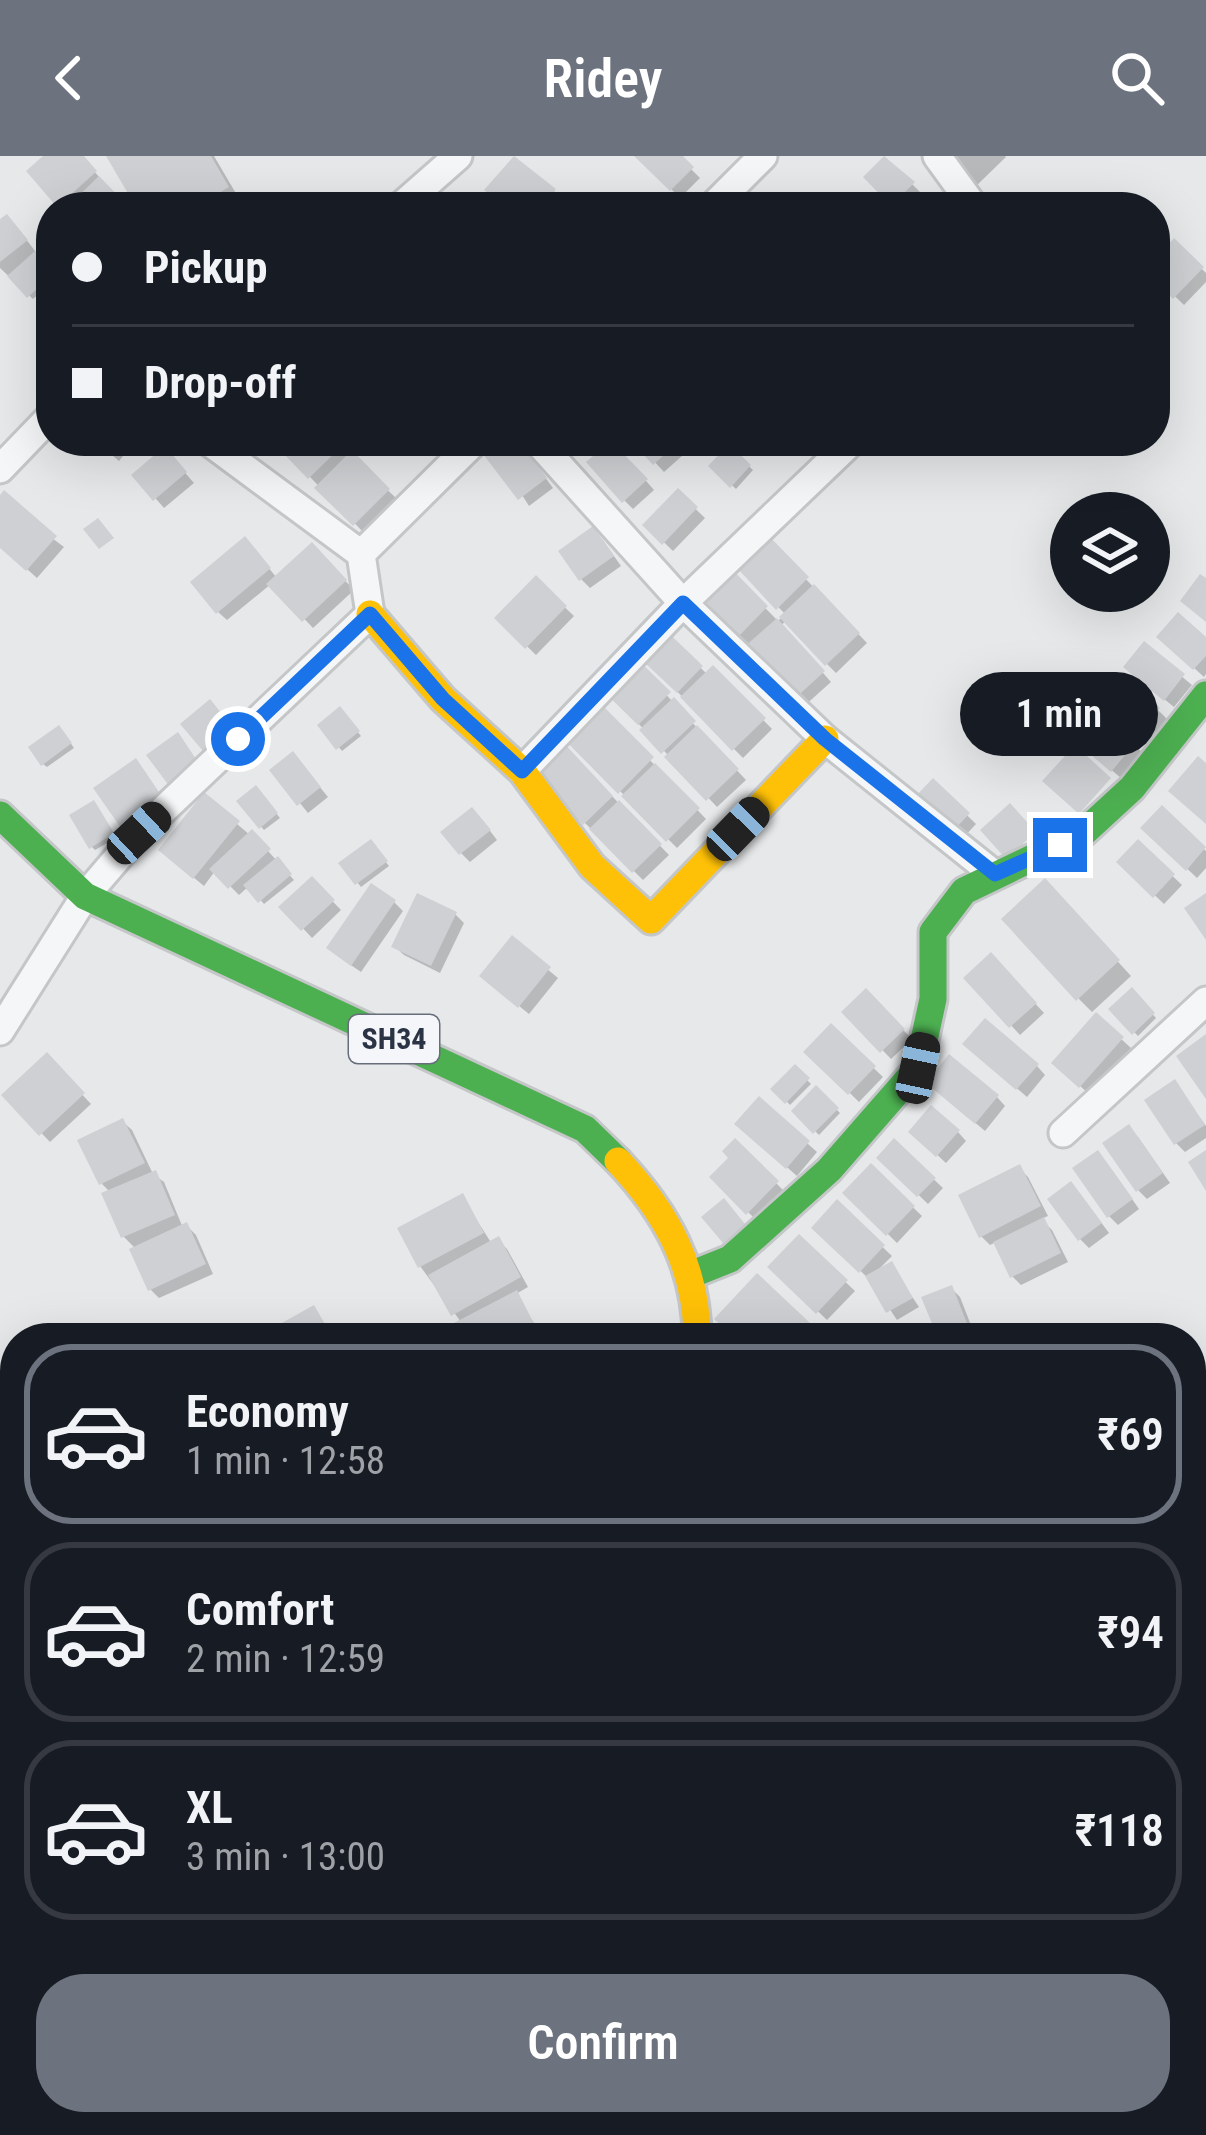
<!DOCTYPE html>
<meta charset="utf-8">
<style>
body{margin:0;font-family:"Roboto Condensed",sans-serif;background:#242831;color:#f1f3f6;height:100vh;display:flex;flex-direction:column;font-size:45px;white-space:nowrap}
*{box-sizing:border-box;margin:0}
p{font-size:39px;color:#9ea1a6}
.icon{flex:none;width:66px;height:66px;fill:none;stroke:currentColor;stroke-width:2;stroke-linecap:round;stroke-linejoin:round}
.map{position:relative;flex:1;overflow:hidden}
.panel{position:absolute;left:0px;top:1167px;width:1206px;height:813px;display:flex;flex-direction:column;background:#171b24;border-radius:48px 48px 0 0;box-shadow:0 12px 48px #0002}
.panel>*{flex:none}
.top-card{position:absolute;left:36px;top:36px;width:1134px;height:264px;border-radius:48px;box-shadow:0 12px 48px #0002;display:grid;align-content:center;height:264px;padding:0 36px;background:#171b24}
.tools{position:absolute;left:1050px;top:336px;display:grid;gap:24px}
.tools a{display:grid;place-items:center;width:120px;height:120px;border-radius:50%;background:#171b24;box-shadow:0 12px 48px #0002;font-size:60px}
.end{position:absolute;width:54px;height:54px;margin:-27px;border:15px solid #1a73e8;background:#fff;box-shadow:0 0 0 6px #fff}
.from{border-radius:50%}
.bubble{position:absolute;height:84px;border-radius:42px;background:#171b24;box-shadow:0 12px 48px #0002;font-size:39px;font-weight:600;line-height:84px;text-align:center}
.car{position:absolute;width:36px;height:72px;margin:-36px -18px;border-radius:15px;box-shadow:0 0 9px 3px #0007;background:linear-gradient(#222 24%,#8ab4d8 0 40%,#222 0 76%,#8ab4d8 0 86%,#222 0)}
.top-card b{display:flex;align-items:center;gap:42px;height:114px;font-size:45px}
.top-card b+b{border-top:3px solid #363941}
.top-card i{width:30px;height:30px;background:#f1f3f6}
ul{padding:21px 0 0;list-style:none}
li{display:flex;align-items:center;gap:36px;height:180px;margin:0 24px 18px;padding:0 12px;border:6px solid #363941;border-radius:48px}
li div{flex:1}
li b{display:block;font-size:45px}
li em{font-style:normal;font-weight:600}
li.selected{border-color:#6c737f}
li>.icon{width:108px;height:108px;stroke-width:1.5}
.primary-button{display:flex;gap:24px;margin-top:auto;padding:24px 36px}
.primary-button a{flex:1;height:138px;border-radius:48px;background:#6c737f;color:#fff;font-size:48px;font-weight:600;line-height:138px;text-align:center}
header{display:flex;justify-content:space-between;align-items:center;height:156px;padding:0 36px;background:#6c737f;color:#fff;font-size:54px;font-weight:600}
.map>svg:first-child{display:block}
.shadow{fill:#0003}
.building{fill:#ced0d3}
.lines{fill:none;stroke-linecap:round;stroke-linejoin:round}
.lane-casing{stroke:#c4c6c8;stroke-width:20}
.street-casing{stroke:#c4c6c8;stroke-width:33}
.fast-casing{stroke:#c4c6c8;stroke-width:33}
.slow-casing{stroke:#c4c6c8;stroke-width:33}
.jam-casing{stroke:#c4c6c8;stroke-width:33}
.lane{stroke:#f5f6f7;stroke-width:14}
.street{stroke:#f5f6f7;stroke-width:27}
.fast{stroke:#4caf50;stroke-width:27}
.slow{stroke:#ffc107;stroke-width:27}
.jam{stroke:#c62828;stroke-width:27}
.route{stroke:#1a73e8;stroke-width:15}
.labels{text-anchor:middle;stroke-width:12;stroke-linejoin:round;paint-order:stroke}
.shield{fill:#f4f6f9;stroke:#676e7b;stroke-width:3}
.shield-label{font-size:30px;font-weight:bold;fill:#2b3445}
</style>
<header><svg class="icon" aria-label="back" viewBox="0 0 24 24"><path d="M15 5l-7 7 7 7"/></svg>Ridey<svg class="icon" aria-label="search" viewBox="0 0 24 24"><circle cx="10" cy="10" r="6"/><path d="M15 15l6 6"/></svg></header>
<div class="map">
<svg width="1206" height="1979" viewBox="0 0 1206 1979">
<rect width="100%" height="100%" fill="#e6e8ea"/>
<path class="shadow" d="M48,0H81L125,51H61L30,16Z
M109,0H214L241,46L232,51H140Z
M638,0H678L700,22L680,42Z
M945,0H1005L1006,1L975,31Z
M886,2L921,37L907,51H897L867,22Z
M554,35L562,44L556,51H506Z
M862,40L866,43L873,51H854Z
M0,67L16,70L51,116V127L33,143L0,112Z
M1175,86L1206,117V126L1184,149L1155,121V107Z
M1155,153L1168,167L1155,180Z
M95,285H135L119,305Z
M297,285H336L397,343L364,377L286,296Z
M434,285H466L451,301Z
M488,285H518L553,332L529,350Z
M635,285H668L682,300L664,316Z
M729,292L753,314L736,333L712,310Z
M621,296L654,334L633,353L624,344Z
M173,303L194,327L164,352L135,319Z
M678,336L705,362L673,395L646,369Z
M0,343L64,391L37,422L0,389Z
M757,372L867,487L836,517L785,466L781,469L831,526L802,552L690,432L718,404L778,465L785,458L729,400Z
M602,383L621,410L590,432L581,423Z
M312,390L354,434L313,472L271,428L227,464L218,456L253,393L277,422Z
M536,424L574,460L536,499L498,462Z
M656,469L707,518L713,513L772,573L743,602L634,492Z
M1160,481L1206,485V518L1204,521Z
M1144,489L1192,529L1174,551L1136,520Z
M630,500L746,624L717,651L602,529Z
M586,537L706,663L677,692L554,569Z
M340,554L361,580L342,595L321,569Z
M1095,554L1143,597L1121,622L1082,589Z
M1158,554L1167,563L1146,588L1109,557Z
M63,576L74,592L47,611L43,608Z
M550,576L669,699L643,724L585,667Z
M301,608L328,641L308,657L273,614Z
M933,626L976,668L963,682L920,641Z
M256,633L280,662L264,674L240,646Z
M204,640L250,679L252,677L294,724L264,748L249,730L239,739L215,715L204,730L170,702Z
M97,651L116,682L95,694L92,691Z
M1162,653L1206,695V712L1197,722L1144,672Z
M481,663L497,684L470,706L461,697Z
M371,687L389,710L361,731L342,707Z
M1138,687L1182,729L1164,748L1120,706Z
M312,724L341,754L312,782L283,751Z
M1058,740L1131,820L1092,856L1079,843Z
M394,746L403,755L361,816L339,801Z
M455,758L464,767L440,817L404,799L395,791Z
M512,784L558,822L529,858L492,828Z
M991,800L1044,857L1020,879L967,822Z
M1132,835L1156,862L1138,880L1112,853Z
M866,836L912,883L891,903L846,856Z
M1096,860L1131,892L1090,939L1055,907Z
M831,871L883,921L859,946L808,896Z
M975,896L1037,910L1045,919L1027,941Z
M46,900L91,948L50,986L5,939Z
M795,912L811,928L790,949L775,933Z
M1175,927L1206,970V982L1185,996L1176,987Z
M816,933L840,957L819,979L795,955Z
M939,936L997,941L1005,950L985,975Z
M759,944L817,996L797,1020L747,976Z
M123,966L132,974L153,1018L164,1026L183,1072L187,1070L196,1079L213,1118L159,1142L150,1133L136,1093L124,1081L110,1036L102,1028Z
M912,976H958L966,985L946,1007Z
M1138,981L1170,1027L1147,1043L1138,1034Z
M735,986L785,1036L757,1065L713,1021L733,1002Z
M894,986L943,1032L928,1048L880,1002Z
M1106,1006L1139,1053L1118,1069L1109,1060Z
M871,1011L922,1060L897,1087L846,1037Z
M1019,1012L1028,1021L1048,1060L1041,1063L1052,1074L1068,1106L1021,1129L1012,1120L996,1086L990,1089L981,1080Z
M1080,1038L1109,1077L1089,1092L1080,1083Z
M462,1041L492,1088L498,1084L507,1093L528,1131L516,1138L543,1182H457L461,1166L420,1110Z
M837,1048L892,1100L877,1115L891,1109L919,1151L897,1164L871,1125L815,1071Z
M799,1082L855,1135L827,1164L772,1111Z
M757,1121L816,1178L812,1182H737Z
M951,1132L960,1141L976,1182L941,1180Z
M237,1174L245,1182H219Z
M15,1773V1821L0,1778Z
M1191,1821L1205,1844L1191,1853Z
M1191,1902L1206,1919V1979H1194L1185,1965H1191Z
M65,1965H111L116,1979H69Z"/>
<path class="building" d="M43,0H84L97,15L57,51L26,15Z
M106,0H211L229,31L196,51H136Z
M514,0L556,33L540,51H503L484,34Z
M634,0H683L694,11L670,35Z
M884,0L915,26L891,50L863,21Z
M99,20L129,51H67Z
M7,58L28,84L0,106V63Z
M1174,82L1204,111L1173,143L1155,125V103Z
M35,95L51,112V120L27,142L7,120Z
M292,285H340L343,289L308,323L281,295Z
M484,285H519L547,322L518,344L477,290Z
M611,285L648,323L622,347L586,306Z
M631,285H671L675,289L653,309Z
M729,288L751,309L730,332L708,310Z
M165,290L187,316L153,345L131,319Z
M352,294L390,333L353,370L314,332Z
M678,332L698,351L662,389L642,369Z
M4,334L57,380L26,415L0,392V339Z
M98,362L114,382L99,393L83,373Z
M757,368L809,421L776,454L725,399Z
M593,370L614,400L579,425L558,395Z
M245,380L271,412L216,458L190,426Z
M312,386L347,424L302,466L266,428Z
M718,399L768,450L736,483L685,432Z
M1200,418L1206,422V466L1180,445Z
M536,419L567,450L525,493L494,462Z
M814,428L860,477L825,510L779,461Z
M1178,456L1206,481V500L1193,514L1156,481Z
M777,462L825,515L791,546L743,492Z
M655,464L703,510L677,537L629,492Z
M1144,485L1185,518L1164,545L1123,511Z
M630,496L671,536L638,569L597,529Z
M713,509L766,562L732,595L680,541Z
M1121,519L1160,552L1136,581L1097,549Z
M586,533L654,601L618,638L550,569Z
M674,541L696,565L661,598L639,574Z
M210,543L238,578L209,602L180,568Z
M340,550L360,575L336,594L317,569Z
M1094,550L1136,586L1111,616L1069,580Z
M59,569L72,587L41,610L28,591Z
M697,569L739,613L706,645L664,601Z
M550,572L613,640L583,669L519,601Z
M178,576L200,609L170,631L146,599Z
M1075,589L1111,622L1079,658L1042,625Z
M293,595L321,631L297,650L269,614Z
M1198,600L1206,607V668L1168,635Z
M136,602L163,642L121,672L93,632Z
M655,607L700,652L666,686L621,640Z
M933,622L970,657L953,675L915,641Z
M256,629L278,657L259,673L236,645Z
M204,636L240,665L193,723L158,694Z
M94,644L114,677L89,693L69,659Z
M619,644L662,688L632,717L589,673Z
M1010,647L1036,676L1006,703L980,674Z
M1162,649L1206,691L1186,715L1140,672Z
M472,651L491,674L459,699L440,676Z
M252,673L271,693L228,733L209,713Z
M371,683L388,705L355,729L338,707Z
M1138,683L1175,718L1153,742L1116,706Z
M278,700L292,718L258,747L243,729Z
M312,720L335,744L301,775L278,751Z
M1045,722L1120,804L1076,845L1001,763Z
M371,727L396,744L351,810L326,792Z
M417,737L457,756L431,810L391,791Z
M1206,737V784L1184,752Z
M512,779L551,811L518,852L479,820Z
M991,796L1037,847L1009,872L963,822Z
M1132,831L1155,857L1132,879L1108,853Z
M866,832L905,873L880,897L841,856Z
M1096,856L1124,881L1079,932L1051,907Z
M985,862L1039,908L1016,934L962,888Z
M831,867L876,910L848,939L803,896Z
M1206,878V943L1176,900Z
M47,896L85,937L39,980L1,939Z
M949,898L999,939L975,968L926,927Z
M795,908L810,922L785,948L770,933Z
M1175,923L1205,969L1174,989L1144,944Z
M816,929L839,952L813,978L791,955Z
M759,940L810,985L786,1013L734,968Z
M931,949L960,974L936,1001L908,976Z
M123,962L145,1007L99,1029L77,984Z
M1129,968L1163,1017L1136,1036L1102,987Z
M735,982L779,1025L746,1059L709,1021L728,1002L722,995Z
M894,982L936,1022L917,1041L876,1002Z
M1098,994L1133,1043L1107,1062L1072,1012Z
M1206,994V1035L1188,1006Z
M871,1007L915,1050L886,1080L842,1037Z
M1020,1008L1041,1050L979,1082L958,1039Z
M156,1014L175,1059L121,1082L101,1037Z
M1071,1025L1102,1067L1078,1085L1047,1043Z
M463,1037L484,1077L418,1112L397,1072Z
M724,1042L745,1068L723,1087L701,1061Z
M837,1043L885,1089L859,1117L811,1072Z
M1044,1061L1061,1097L1010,1122L993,1086Z
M187,1066L206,1108L148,1135L129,1093Z
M799,1078L848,1124L816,1158L767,1111Z
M499,1080L521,1121L451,1160L428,1119Z
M892,1105L913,1142L886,1157L865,1120Z
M757,1117L810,1167L795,1182H734L714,1163Z
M952,1129L968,1170L938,1182L921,1141Z
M517,1134L541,1182H454L448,1170Z
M314,1149L333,1182H266L264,1177Z
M1206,1683V1740L1191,1713V1692Z
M1198,1752L1206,1765V1827L1200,1831L1191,1815V1756Z
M1191,1896L1206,1920V1970L1190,1979L1181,1965H1191Z
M61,1965H104L108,1976L66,1979Z
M937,1965H984L993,1979H946Z"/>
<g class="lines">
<defs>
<path id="lane" d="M1191,1282L1196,1279L1206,1245"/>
<path id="street" d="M937,0L974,51
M400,51L458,0
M712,51L763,0
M208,285L361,398L475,285
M537,285L683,447L825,583L995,719
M0,313L51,260
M522,615L683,447L852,285
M0,875L85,740L139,677L370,458L361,398
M1063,977L1206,845
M1191,1441L1206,1431
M1191,1553L1206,1578
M1191,1865L1206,1855
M147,1974L244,1965
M1030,1979L1050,1965"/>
<path id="fast" d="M0,659L85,740L585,973L618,1005
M690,1119L730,1103L829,1014L918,912L933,843V776L964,735L1082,678L1132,632L1206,539"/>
<path id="slow" d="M370,458L443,543L522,615L592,710L651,764L825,583
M618,1005C666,1056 697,1111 697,1182"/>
<path id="jam" d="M592,1979L594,1965"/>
</defs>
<use href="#lane" class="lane-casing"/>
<use href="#street" class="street-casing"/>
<use href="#fast" class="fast-casing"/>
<use href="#slow" class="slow-casing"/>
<use href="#jam" class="jam-casing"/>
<use href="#lane" class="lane"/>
<use href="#street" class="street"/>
<use href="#fast" class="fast"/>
<use href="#slow" class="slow"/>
<use href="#jam" class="jam"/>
</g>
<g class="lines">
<path class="route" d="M238,583L370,458L443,543L522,615L683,447L825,583L995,718L1060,689"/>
</g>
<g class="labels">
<rect class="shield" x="349" y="859" width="90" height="48" rx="9"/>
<g class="shield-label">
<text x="394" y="893">SH34</text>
</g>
</g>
</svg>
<div class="tools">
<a><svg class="icon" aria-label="layers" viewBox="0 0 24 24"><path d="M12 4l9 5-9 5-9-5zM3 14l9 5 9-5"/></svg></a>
</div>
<i class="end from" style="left:238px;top:583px"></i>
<i class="end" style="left:1060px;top:689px"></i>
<div class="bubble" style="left:960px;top:516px;width:198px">1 min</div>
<i class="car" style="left:738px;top:673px;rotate:44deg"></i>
<i class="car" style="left:139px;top:677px;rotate:47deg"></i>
<i class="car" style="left:918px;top:912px;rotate:12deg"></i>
<div class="top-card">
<b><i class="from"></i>Pickup</b>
<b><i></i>Drop-off</b>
</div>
<section class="panel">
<ul>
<li class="selected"><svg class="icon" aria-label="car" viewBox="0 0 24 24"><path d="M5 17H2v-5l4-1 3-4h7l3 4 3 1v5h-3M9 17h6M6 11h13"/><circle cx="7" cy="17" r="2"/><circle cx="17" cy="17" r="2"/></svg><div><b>Economy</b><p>1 min · 12:58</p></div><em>₹69</em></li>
<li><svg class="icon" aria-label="car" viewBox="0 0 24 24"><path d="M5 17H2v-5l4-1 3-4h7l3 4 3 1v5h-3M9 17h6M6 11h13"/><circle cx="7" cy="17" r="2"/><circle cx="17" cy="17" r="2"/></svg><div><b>Comfort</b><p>2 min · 12:59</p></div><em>₹94</em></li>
<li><svg class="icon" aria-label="car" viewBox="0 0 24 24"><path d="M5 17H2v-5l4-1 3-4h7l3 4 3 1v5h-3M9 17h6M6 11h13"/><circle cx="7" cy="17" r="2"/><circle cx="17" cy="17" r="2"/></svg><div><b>XL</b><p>3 min · 13:00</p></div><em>₹118</em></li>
</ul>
<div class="primary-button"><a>Confirm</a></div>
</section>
</div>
